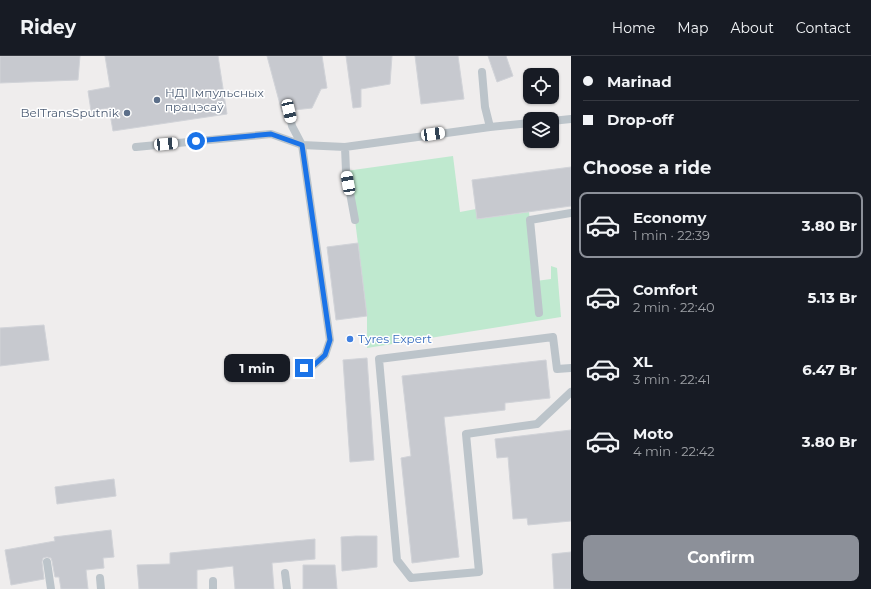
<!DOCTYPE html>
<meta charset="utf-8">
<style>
body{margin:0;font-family:Montserrat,sans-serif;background:#20242c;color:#f1f3f6;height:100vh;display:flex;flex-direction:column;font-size:15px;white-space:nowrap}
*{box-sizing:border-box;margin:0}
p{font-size:13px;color:#9ea1a6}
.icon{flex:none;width:22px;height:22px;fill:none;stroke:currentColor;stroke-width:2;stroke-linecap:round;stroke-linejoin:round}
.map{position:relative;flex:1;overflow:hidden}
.side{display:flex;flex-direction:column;background:#171b24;width:300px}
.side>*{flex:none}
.banner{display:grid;align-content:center;height:88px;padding:0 12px;background:#171b24}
.fabs{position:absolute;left:523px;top:12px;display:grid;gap:8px}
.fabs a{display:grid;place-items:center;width:36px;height:36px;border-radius:8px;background:#171b24;box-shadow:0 1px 3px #0004;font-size:20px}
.end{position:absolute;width:18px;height:18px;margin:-9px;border:5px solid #1a73e8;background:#fff;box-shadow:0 0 0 2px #fff}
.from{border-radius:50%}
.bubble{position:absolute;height:28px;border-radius:8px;background:#171b24;box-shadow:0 1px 3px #0004;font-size:13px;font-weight:700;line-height:28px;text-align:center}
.car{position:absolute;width:12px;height:24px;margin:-12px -6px;border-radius:5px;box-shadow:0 0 3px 1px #0007;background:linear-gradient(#fff 24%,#345 0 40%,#fff 0 76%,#345 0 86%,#fff 0)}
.banner b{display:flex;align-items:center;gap:14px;height:38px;font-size:15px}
.banner b+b{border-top:1px solid #363941}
.banner i{width:10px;height:10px;background:#f1f3f6}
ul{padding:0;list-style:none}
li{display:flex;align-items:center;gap:12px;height:66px;margin:0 8px 6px;padding:0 4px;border:2px solid transparent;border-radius:8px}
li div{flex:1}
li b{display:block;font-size:15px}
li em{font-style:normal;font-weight:700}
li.selected{border-color:#8c9099}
li>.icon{width:36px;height:36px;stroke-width:1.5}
h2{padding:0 12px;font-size:18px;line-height:48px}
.action{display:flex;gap:8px;margin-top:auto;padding:8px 12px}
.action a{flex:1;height:46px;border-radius:8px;background:#8c9099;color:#fff;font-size:16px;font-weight:700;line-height:46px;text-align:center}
header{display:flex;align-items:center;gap:24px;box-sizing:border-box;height:56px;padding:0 20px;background:#171b24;border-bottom:1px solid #363941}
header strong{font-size:19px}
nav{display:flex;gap:22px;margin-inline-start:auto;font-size:14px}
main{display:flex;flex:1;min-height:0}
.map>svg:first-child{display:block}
.green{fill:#bfe9cf}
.building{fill:#c7c9cf;stroke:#d1d3d8}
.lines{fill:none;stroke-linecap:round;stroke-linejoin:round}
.service{stroke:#bcc4ca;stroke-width:8}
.route{stroke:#1a73e8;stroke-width:5}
.service-dot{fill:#5c6f8a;stroke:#fff;stroke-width:1.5}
.shop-dot{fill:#3f7fe0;stroke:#fff;stroke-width:1.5}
.labels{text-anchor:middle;stroke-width:3;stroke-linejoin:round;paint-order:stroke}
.service-label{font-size:12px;fill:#4e5e75;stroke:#fff;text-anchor:start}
.shop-label{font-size:12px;fill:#366cbe;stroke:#fff;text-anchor:start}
</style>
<header>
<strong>Ridey</strong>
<nav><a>Home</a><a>Map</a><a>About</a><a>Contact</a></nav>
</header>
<main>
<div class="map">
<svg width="571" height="533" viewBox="0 0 571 533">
<rect width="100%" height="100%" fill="#efeded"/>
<path class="green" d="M453,100L460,156L476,153L478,163L529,156L536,225L551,223V210L557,212L561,261L367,292V260L355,164L346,115Z"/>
<path class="building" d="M0,0H80L78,24L0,27Z
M105,0H218L227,58L113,75L109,52L91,55L88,35L110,31Z
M267,0H322L327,32L321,33L312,52L294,54L293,51L288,50L285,51L284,55L282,56Z
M346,0H392L390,28L361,33V51L353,52Z
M415,0H458L464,43L421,48Z
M488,0H506L513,20L497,26Z
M571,111V150L477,163L472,124Z
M358,187L367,260L336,264L327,191Z
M44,269L49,304L0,310V272Z
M367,302L374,404L350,406L343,304Z
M546,304L550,342L505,347V354L444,361L459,501L412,507L401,402L411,400L402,320Z
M571,374V465L528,469L527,462L513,463L508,401L497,402L495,383Z
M114,423L116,440L57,448L55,431Z
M111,474L114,501L103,502L104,512L86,514L88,533H61L59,521H55L52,505L51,502L47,501L43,502L42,506L44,523L11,529L5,494L55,485L54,481Z
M356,480H377V511L342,515L341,481Z
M315,483V503L272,507L274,533H235L233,510L197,514V533H139L137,509L170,508V497Z
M571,496V533H554L552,498Z
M303,509H335L337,533H303Z"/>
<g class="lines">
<path class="service" d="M482,16L485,51L490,71
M289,55L292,70L302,89L330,284L325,299L314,309L304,312
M552,65L571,63
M136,91L271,78L302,89L345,91L490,71L530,67
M345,91L346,115L355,164
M539,257L530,164L571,157
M571,312L557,313L553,281L379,303L397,504L411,522L479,516L466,378L537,368L571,336
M47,506L51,533
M285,517L287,533
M100,522L101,533
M213,525V533"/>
</g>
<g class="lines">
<path class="route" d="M196,85L271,78L302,89L330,284L325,299L314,309L304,312"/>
</g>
<g class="service-dot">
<circle cx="157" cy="44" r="4"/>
<circle cx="127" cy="57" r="4"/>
</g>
<circle class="shop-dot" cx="350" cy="283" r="4"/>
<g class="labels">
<g class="service-label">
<text x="165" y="41">НДІ Імпульсных<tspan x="165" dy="14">працэсаў</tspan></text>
<text x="119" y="61" text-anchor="end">BelTransSputnik</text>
</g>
<g class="shop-label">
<text x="358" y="287">Tyres Expert</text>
</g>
</g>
</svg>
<div class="fabs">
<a><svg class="icon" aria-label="locate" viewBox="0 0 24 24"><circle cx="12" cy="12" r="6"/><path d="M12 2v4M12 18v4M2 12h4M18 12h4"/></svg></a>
<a><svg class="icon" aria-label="layers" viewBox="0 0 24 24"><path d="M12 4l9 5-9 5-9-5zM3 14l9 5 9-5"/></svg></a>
</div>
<i class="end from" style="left:196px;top:85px"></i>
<i class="end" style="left:304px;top:312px"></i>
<div class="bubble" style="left:224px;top:298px;width:66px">1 min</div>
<i class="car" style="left:289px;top:55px;rotate:167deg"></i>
<i class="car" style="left:433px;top:78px;rotate:82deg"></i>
<i class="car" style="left:166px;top:88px;rotate:85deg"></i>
<i class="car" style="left:348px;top:127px;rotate:350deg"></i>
</div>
<section class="side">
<div class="banner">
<b><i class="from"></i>Marinad</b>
<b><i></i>Drop-off</b>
</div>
<h2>Choose a ride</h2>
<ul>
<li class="selected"><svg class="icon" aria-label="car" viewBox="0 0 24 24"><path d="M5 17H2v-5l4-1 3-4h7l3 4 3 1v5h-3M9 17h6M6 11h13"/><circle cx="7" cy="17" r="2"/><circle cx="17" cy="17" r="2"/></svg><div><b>Economy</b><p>1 min · 22:39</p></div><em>3.80 Br</em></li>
<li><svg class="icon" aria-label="car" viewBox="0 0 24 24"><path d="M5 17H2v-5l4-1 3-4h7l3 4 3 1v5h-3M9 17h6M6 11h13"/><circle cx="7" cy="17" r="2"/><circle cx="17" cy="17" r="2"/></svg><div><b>Comfort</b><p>2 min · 22:40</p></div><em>5.13 Br</em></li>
<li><svg class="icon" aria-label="car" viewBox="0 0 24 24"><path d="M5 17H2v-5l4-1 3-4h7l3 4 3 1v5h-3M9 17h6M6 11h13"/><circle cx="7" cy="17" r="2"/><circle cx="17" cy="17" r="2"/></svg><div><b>XL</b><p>3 min · 22:41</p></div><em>6.47 Br</em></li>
<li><svg class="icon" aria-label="car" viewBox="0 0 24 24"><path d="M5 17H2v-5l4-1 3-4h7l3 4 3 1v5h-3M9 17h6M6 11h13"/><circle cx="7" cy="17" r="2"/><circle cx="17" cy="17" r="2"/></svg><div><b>Moto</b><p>4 min · 22:42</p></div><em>3.80 Br</em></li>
</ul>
<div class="action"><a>Confirm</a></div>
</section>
</main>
